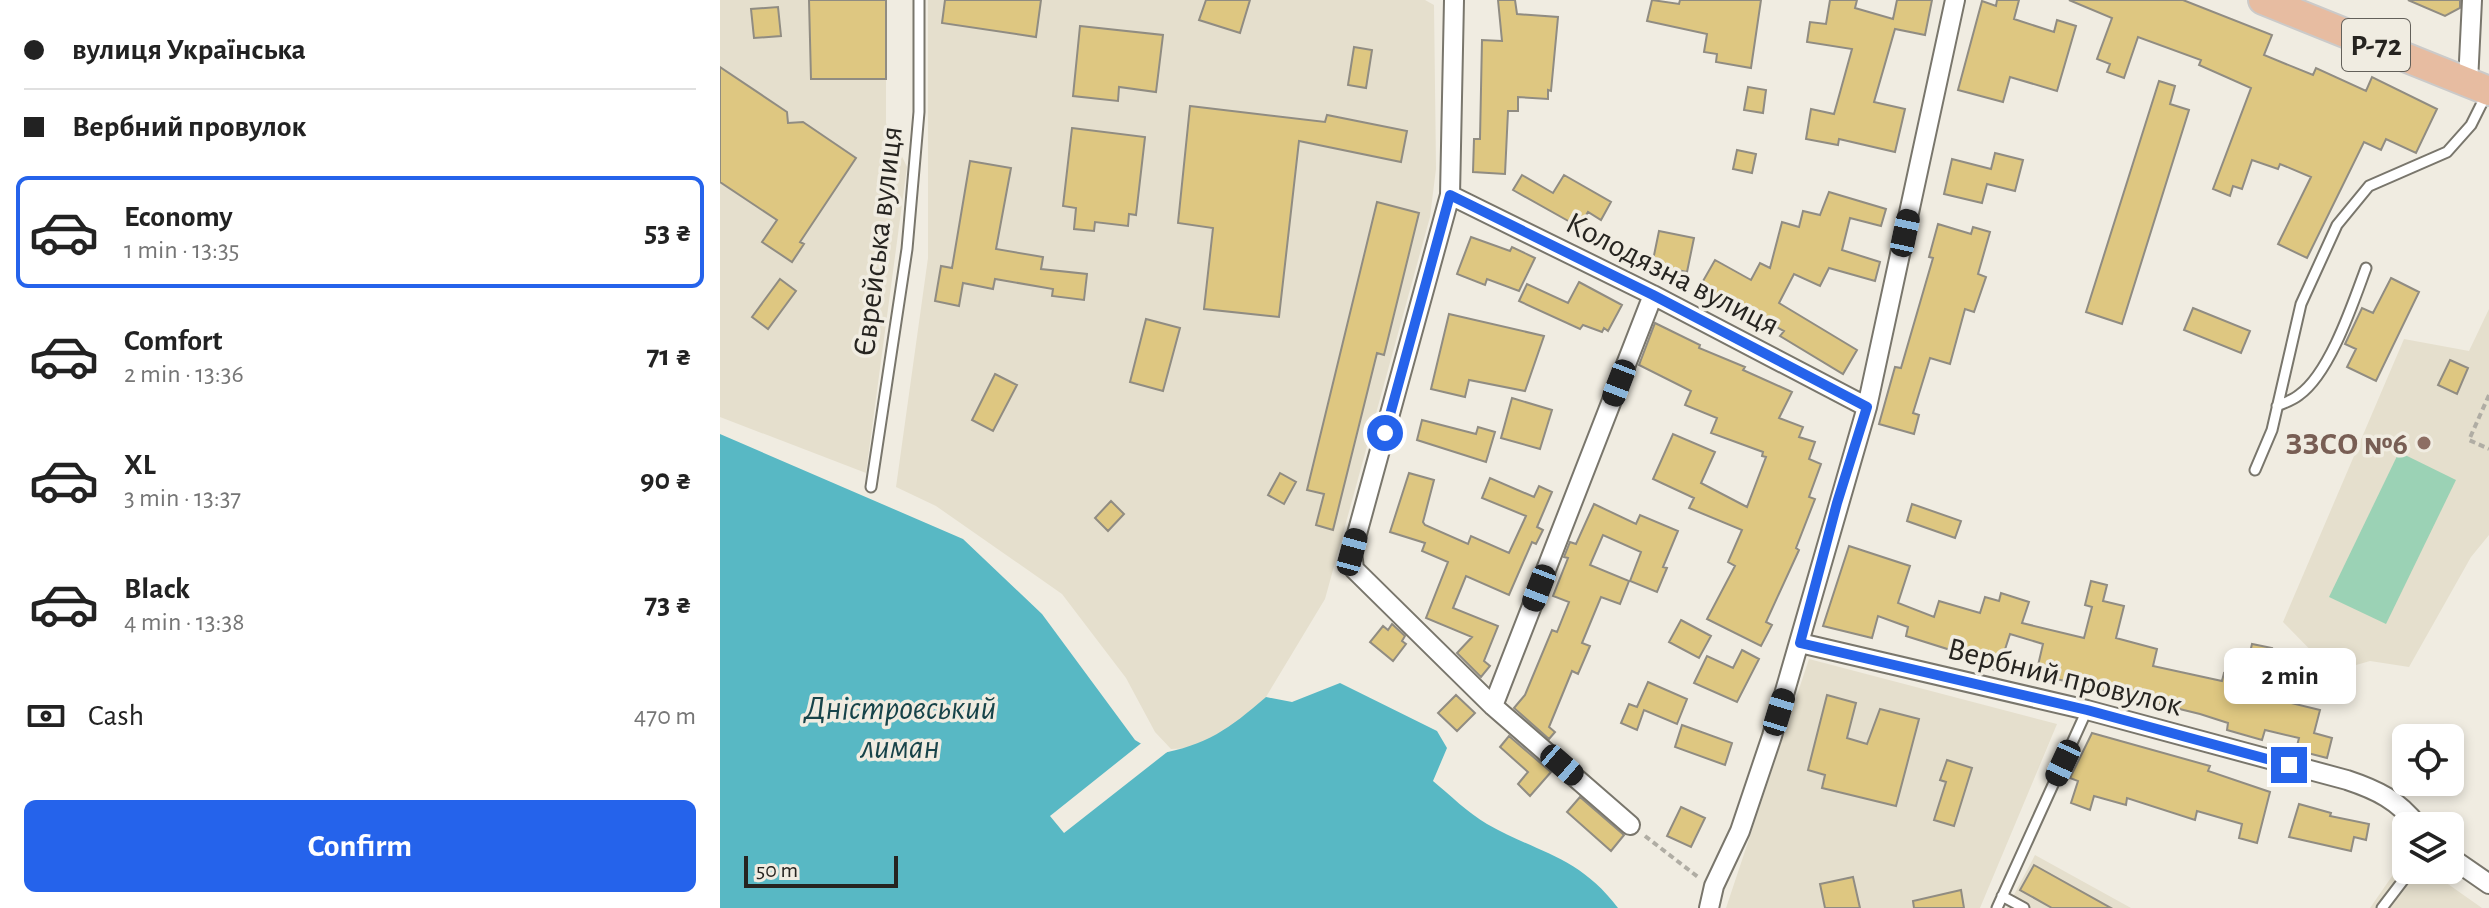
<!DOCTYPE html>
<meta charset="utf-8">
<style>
body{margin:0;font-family:"Alegreya Sans",sans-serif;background:#f2f2f2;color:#222;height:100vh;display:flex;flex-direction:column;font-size:30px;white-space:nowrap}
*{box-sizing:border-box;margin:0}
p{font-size:26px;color:#767676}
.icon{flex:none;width:44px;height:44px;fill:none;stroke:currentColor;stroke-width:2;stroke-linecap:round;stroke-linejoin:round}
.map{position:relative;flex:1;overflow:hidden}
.sheet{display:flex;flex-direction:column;background:#fff;width:720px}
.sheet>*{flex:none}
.hud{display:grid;align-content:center;height:176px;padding:0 24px;background:#fff}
.controls{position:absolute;left:1672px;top:724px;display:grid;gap:16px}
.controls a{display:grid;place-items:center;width:72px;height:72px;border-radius:12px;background:#fff;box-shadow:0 4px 12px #0003;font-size:40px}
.scale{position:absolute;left:24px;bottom:20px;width:154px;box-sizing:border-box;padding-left:8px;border:4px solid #262420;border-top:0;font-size:22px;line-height:28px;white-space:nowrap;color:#262420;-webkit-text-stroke:6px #f0ece1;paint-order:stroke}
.end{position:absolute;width:36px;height:36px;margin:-18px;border:10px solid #2563eb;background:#fff;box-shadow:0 0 0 4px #fff}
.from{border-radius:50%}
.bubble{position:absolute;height:56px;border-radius:12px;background:#fff;box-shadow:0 4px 12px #0003;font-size:26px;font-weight:700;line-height:56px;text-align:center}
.car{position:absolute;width:24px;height:48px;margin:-24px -12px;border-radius:10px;box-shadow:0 0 6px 2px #0007;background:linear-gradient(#222 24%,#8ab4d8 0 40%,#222 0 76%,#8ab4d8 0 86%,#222 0)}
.hud b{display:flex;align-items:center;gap:28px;height:76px;font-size:30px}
.hud b+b{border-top:2px solid #e0e0e0}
.hud i{width:20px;height:20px;background:#222}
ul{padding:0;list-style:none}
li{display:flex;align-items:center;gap:24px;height:112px;margin:0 16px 12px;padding:0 8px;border:4px solid transparent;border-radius:12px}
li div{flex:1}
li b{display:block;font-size:30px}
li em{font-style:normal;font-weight:700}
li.current{border-color:#2563eb}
li>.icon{width:72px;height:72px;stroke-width:1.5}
.pay{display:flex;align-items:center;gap:20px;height:88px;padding:0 24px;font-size:30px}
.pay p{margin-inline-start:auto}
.button{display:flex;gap:16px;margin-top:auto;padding:16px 24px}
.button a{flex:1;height:92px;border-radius:12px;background:#2563eb;color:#fff;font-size:32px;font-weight:700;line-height:92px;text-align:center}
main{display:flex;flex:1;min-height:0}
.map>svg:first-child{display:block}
.built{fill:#e5dfcd}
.green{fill:#9bd2b5}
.water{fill:#58b8c4}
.pier{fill:#f0ece1}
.building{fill:#dec781;stroke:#908c82;stroke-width:2}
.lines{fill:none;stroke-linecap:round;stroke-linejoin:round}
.lane-casing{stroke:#79766c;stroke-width:13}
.street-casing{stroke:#79766c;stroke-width:22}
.primary-casing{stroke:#cbcac9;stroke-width:32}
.path{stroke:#b0ada4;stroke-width:4;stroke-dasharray:6 4;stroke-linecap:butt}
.lane{stroke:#fff;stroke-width:9}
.street{stroke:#fff;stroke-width:18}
.primary{stroke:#e7bca1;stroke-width:28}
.route{stroke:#2563eb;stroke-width:10}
.education-dot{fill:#8d6e63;stroke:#f0ece1;stroke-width:3}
.labels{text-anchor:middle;stroke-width:7;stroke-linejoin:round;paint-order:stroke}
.shield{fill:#f0ece1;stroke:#63605a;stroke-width:2}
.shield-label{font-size:30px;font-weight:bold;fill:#262420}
.street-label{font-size:32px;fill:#262420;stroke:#f0ece1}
.education-label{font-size:32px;font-weight:bold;fill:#785e54;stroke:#f0ece1;text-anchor:end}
.water-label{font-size:34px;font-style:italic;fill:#174349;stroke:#f0ece1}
</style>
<main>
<section class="sheet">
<div class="hud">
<b><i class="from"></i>вулиця Українська</b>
<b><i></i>Вербний провулок</b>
</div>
<ul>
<li class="current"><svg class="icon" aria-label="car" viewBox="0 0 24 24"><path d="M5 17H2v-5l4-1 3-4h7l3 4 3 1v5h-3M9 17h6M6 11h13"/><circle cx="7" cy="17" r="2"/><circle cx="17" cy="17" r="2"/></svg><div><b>Economy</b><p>1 min · 13:35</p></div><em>53 ₴</em></li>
<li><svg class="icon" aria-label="car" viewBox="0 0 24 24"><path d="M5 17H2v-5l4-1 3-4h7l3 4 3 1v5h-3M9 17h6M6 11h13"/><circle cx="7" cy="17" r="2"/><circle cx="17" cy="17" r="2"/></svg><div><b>Comfort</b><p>2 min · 13:36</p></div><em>71 ₴</em></li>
<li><svg class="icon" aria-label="car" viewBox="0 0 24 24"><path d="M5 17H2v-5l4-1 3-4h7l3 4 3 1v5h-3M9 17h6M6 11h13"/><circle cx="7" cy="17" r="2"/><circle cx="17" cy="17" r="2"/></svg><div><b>XL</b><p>3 min · 13:37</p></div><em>90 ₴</em></li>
<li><svg class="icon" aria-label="car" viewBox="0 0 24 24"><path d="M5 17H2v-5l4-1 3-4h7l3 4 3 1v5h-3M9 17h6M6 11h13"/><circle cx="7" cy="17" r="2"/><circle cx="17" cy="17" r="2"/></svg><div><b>Black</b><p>4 min · 13:38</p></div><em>73 ₴</em></li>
</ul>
<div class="pay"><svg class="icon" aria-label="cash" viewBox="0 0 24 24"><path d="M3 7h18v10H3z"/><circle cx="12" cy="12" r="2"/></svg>Cash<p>470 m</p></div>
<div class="button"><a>Confirm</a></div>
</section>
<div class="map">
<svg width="1769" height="908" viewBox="0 0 1769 908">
<rect width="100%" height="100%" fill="#f0ece1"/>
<path class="built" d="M0,0H166V123L187,167L146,473L0,417Z
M208,0H705L714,5L716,169L710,217L605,599L546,697L509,730L473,748L451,749L435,732L406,678L342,594L216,506L176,487L208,258Z
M1769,309V535L1751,557L1689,667L1650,661L1612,672L1563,622L1684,339L1749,351Z
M1089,659L1337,724L1260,908H1006Z
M1315,855L1411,908H1287Z
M1686,856V870H1708L1762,908H1650Z"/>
<path class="green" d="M1679,452L1736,480L1666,624L1609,597Z"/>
<path class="water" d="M0,434L243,539L322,614L415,740L438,754C487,745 509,729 546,697L572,702L620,683L717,731L727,748L713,781C730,795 748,813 767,824C818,853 859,856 898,908H0Z"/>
<path class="pier" d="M424,741L439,750L451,749L344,833L330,816Z"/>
<path class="building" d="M89,0H166V79H91Z
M225,0H321L316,37L222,23Z
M486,0H530L520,33L479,20Z
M778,0H795L797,14L838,17L831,91L828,90V99L798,97V111H788L785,174L753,172L754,139H760L762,40L782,41Z
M932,0L959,4L960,0H1041L1031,68L996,62L997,54L984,52L987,34L927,21Z
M1110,0H1137L1135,8L1173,19L1177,0H1212L1205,35L1175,29L1154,102L1185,109L1175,152L1119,139L1118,145L1086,139L1091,109L1114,114L1132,49L1087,42L1090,22L1106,24Z
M1277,0H1299L1294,19L1334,32L1337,20L1356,26L1337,91L1290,77L1283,102L1238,90L1262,1L1276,6Z
M1349,0H1463L1552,35L1544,55L1593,75L1596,68L1646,91L1652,77L1717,109L1696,153L1666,139L1661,150L1644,142L1587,258L1558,244L1591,177L1560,164L1558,169L1532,160L1522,189L1513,186L1510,196L1493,189L1531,88L1479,65L1481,60L1418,37L1404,78L1387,72L1390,64L1377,59L1392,18Z
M1688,0H1740V8L1725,16Z
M58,7L61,36L34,38L31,9Z
M360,26L443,35L436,92L399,87L398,101L353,96Z
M634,47L652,50L646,88L628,85Z
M0,67L67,112L68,123L83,122L136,158L80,242L84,244L72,262L42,242L57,220L0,182Z
M1439,81L1455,86L1450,104L1469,110L1402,324L1366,312Z
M1028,87L1046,90L1043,113L1024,110Z
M470,106L605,122L607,115L687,131L681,162L579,141L559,317L484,309L493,228L458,223Z
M352,128L425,137L416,215L409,214L408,226L375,222L374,231L354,229L356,208L343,206Z
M1017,150L1036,154L1032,173L1013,169Z
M1275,153L1303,160L1295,191L1267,184L1262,203L1224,194L1232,159L1271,169Z
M250,161L291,168L276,249L323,257L321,269L367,274L364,300L332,296L333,289L275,279L273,289L243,283L239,306L215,301L221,266L232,268Z
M802,175L833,193L844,175L891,202L881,220L868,212L859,227L793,190Z
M1109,192L1166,209L1161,226L1130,218L1122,250L1160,262L1155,281L1109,268L1100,286L1074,274L1059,303L1137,350L1123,374L1060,336L1064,331L979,288L995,260L1031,280L1040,263L1050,268L1062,222L1079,227L1083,211L1100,215Z
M657,202L699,213L664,355L657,353L613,530L596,525L604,494L587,490Z
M1218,224L1251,234L1253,227L1270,232L1258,274L1266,277L1254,312L1245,309L1230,364L1210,358L1193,413L1199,415L1194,434L1159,424L1175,367L1181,368L1213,258L1209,257Z
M939,231L974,238L967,272L932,265Z
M751,237L790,251L792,247L815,258L799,291L767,279L765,285L737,274Z
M1671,278L1699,292L1656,381L1627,367L1636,349L1625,344L1642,308L1653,313Z
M60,279L76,291L48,329L32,317Z
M859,282L902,305L888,331L884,328L882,332L863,325L860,329L799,301L807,284L848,303Z
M1473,308L1530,331L1521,353L1464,330Z
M729,314L824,336L805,391L749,380L745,397L711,389Z
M426,319L460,328L443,391L410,382Z
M935,323L980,345L979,348L1025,367L1023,370L1072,392L1059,418L1083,427L1079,437L1095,442L1089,459L1101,464L1089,497L1095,499L1076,548L1079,550L1046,622L1052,625L1041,646L987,619L1015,566L1008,562L1022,530L969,508L974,498L933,479L953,434L995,452L981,483L1027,507L1046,457L1042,456L1043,452L991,433L997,418L965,405L971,391L919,365Z
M1730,360L1748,368L1737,394L1718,385Z
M275,374L297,385L273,431L252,420Z
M792,398L832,410L820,449L781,438Z
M702,420L756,434L758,427L775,432L766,462L697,440Z
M560,473L576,482L564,504L548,495Z
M689,473L714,480L703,522L705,525L748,544L751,536L789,553L806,516L762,498L770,478L814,497L819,486L832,492L817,527L823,530L816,544L812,542L789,595L746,576L733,608L778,626L764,661L770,666L761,677L737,653L752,637L706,618L728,562L702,551L705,543L670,532Z
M391,501L404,514L388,531L375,518Z
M874,504L916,524L920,515L958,531L943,567L947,568L937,592L910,581L921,552L883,535L870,565L909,581L900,604L881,597L862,643L870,646L858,674L852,671L829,727L835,732L829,739L794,708L805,695L832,630L837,632L849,602L833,596L848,558L844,557L850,542L856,544Z
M1192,504L1241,521L1235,538L1187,521Z
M1129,546L1190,566L1178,603L1214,617L1219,601L1260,613L1265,597L1279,601L1281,593L1309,602L1302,623L1364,638L1372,607L1365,605L1371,581L1387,585L1383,601L1404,606L1396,638L1437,649L1433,666L1502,681L1504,673L1524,678L1532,644L1552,648L1545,683L1567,688L1563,701L1600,710L1594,733L1612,738L1607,758L1576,750L1579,738L1545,730L1542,740L1507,730L1508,723L1480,714L1316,674L1323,644L1290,634L1278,671L1257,664L1259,659L1186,636L1188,627L1158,616L1152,638L1103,626Z
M961,620L991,636L979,658L949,642Z
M672,624L685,636L682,641L686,644L673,661L650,642L663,626L668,630Z
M1022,650L1039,659L1017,702L974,683L987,656L1013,668Z
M928,682L967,699L957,724L924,710L917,730L901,723L909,704L917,707Z
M736,695L755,713L737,731L718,713Z
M1107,695L1136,703L1127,738L1147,744L1160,709L1199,719L1176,806L1102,788L1105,775L1088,770Z
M962,725L1012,743L1005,765L955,747Z
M1372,733L1490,766L1488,771L1550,792L1537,843L1519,838L1522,824L1477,811L1475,820L1407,798L1406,805L1374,796L1370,810L1351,803L1358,781L1350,778Z
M789,736L831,772L810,796L798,784L808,772L780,747Z
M1227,760L1252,768L1234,826L1214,820L1226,782L1220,780Z
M860,797L904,835L891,851L847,812Z
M1579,804L1611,813L1610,816L1649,824L1646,840L1634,837L1631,851L1569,837Z
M961,807L985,818L971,847L947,836Z
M1314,865L1391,908H1332L1300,890Z
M1133,877L1140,908H1105L1100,884Z
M1241,890L1244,908H1194L1193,901Z"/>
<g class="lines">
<defs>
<path id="lane" d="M1557,406C1564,403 1573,400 1579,395C1610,373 1633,303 1646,268
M1535,470L1552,430L1581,304L1617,225L1649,186L1727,152L1751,125L1767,93
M151,487L187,249L199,112V0
M1282,896L1304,908
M1277,908L1367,710
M1662,908L1691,870"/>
<path id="street" d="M734,0L730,195L632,552L634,569L773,706L910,825
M1748,82L1752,0
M730,195L933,295L1147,407
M1080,643L1367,710L1627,780C1657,790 1678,800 1698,826
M773,706L933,295
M1730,857L1769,884
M989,908L994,886L1020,831L1052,736L1147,407L1235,0"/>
<path id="primary" d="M1543,0L1769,91"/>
</defs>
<use href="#lane" class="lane-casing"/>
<use href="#street" class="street-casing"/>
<use href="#primary" class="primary-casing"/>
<path class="path" d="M1769,395L1749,440L1769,449
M925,836L978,877"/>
<use href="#lane" class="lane"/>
<use href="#street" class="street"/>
<use href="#primary" class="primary"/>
</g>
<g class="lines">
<path class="route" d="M665,433L730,195L933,295L1147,407L1117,503L1080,643L1367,710L1569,765"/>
</g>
<circle class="education-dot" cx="1704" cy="443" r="8"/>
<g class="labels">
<rect class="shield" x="1622" y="19" width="68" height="52" rx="6"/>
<g class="shield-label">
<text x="1656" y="55">Р-72</text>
</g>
<g class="street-label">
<text transform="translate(157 241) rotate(-83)" y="11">Єврейська вулиця</text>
<text transform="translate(953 273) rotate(27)" y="11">Колодязна вулиця</text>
<text transform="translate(1345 676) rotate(14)" y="11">Вербний провулок</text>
</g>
<g class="education-label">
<text x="1688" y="454">ЗЗСО №6</text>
</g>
<g class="water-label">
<text x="180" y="719">Дністровський<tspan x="180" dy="39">лиман</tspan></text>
</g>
</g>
</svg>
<div class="controls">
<a><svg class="icon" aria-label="locate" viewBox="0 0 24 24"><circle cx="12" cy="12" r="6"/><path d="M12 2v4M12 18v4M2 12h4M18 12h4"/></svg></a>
<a><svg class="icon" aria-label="layers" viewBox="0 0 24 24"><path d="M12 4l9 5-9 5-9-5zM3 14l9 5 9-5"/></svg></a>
</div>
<div class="scale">50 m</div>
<i class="end from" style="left:665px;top:433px"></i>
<i class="end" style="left:1569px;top:765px"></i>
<div class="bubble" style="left:1504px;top:648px;width:132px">2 min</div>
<i class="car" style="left:1185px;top:233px;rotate:12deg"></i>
<i class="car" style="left:899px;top:383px;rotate:201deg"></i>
<i class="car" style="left:632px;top:552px;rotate:15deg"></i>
<i class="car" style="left:819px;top:588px;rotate:201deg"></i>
<i class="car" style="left:1059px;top:712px;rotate:17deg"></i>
<i class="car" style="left:1343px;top:763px;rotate:205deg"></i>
<i class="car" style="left:842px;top:765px;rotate:131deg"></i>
</div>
</main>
